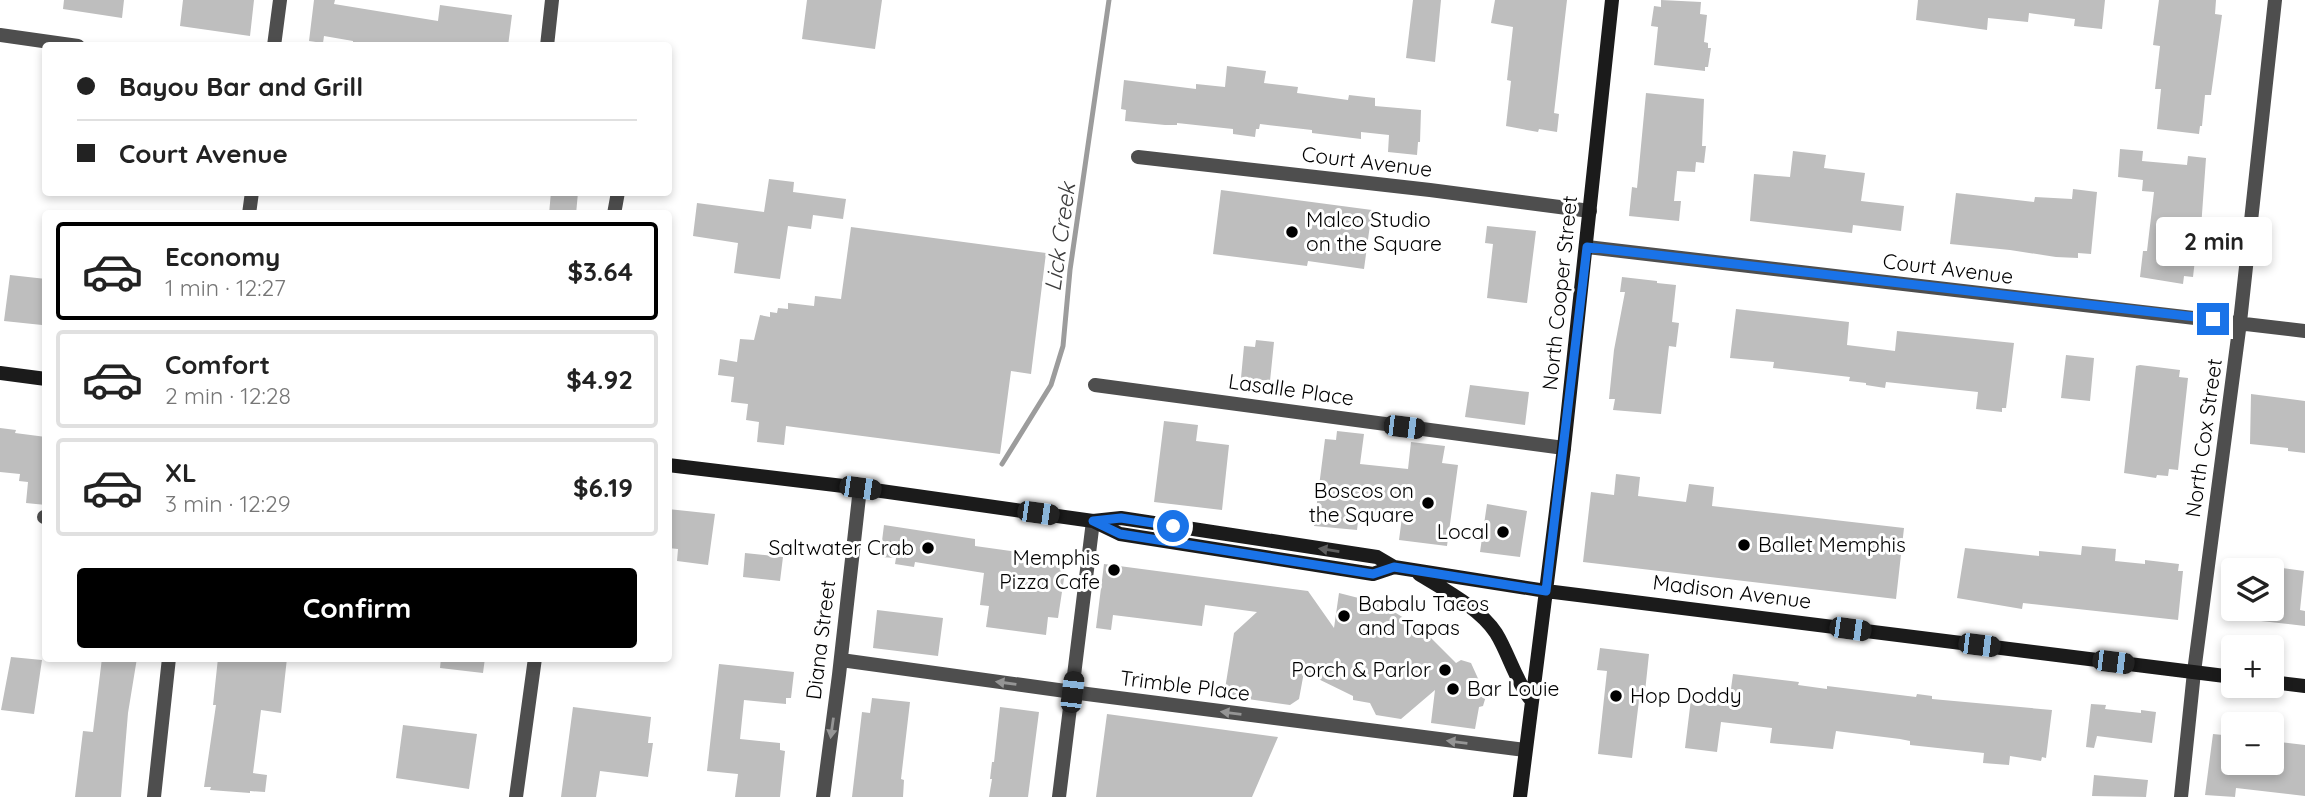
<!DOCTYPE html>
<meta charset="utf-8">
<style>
body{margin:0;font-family:Quicksand,sans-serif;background:#f2f2f2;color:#222;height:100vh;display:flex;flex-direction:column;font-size:26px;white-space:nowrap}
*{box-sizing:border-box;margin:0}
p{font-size:23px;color:#767676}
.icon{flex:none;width:38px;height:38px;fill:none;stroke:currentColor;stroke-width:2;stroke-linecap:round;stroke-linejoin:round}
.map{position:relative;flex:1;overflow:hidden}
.details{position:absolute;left:42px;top:210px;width:630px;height:452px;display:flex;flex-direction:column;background:#fff;border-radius:7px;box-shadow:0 4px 10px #0003}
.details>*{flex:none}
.hud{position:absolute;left:42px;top:42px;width:630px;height:154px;border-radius:7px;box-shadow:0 4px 10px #0003;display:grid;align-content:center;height:154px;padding:0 35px;background:#fff}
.tools{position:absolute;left:2221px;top:558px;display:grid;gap:14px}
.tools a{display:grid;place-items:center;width:63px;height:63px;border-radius:7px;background:#fff;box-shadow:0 4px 10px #0003;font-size:35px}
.end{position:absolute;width:32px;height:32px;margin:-16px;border:9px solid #1a73e8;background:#fff;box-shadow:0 0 0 4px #fff}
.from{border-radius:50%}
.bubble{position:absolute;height:49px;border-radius:7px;background:#fff;box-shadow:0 4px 10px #0003;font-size:23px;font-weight:800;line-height:49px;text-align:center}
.car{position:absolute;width:21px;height:42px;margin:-21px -10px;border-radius:9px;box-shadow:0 0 5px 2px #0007;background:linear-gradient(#222 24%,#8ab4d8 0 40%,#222 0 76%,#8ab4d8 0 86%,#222 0)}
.hud b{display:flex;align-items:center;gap:24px;height:66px;font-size:26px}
.hud b+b{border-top:2px solid #e0e0e0}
.hud i{width:18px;height:18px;background:#222}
ul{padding:12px 0 0;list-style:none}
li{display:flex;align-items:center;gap:21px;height:98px;margin:0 14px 10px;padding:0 21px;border:4px solid #e0e0e0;border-radius:7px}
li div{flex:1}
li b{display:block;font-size:26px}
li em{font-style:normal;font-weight:800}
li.current{border-color:#000}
li>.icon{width:63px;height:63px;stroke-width:1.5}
.primary-button{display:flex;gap:14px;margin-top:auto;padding:14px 35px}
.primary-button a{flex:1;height:80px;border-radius:7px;background:#000;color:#fff;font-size:28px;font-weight:800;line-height:80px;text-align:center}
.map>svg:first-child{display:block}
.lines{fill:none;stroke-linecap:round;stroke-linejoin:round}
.stream{stroke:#9c9c9c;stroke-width:5}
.building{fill:#bebebe}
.street{stroke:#4e4e4e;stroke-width:14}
.secondary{stroke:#1b1b1b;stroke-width:14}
.oneway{fill:#5f5f5f}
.oneway2{fill:#959595}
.route{stroke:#1a73e8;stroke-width:9}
.poi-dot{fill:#000;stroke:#fff;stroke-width:2.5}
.labels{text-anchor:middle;stroke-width:6;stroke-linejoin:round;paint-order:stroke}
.street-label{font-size:21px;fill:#000;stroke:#fff}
.poi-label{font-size:21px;fill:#000;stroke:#fff;text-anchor:start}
.water-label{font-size:23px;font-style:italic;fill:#3d3d3d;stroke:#fff}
</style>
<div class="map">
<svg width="2305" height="797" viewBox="0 0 2305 797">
<rect width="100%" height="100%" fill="#fff"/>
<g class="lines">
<path class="stream" d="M1002,464L1051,385L1063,346L1070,270L1109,0"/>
</g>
<path class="building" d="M64,0H124L122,18L63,9Z
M183,0H254L250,36L180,26Z
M314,0H335L334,4L438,21L440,5L512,15L508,46H353V41L324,36L323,43L309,41Z
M807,0H882L875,49L802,39Z
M1413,0H1441L1435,62L1406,58Z
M1495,0H1567L1554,113L1559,114L1557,132L1539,129L1538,132L1506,126L1511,81L1507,80L1513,27L1491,23Z
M1661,0L1701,2L1700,14L1707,15L1704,42L1708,43V48H1711L1708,67H1705V71L1654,65L1658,27L1651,26L1654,6L1661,7Z
M1918,0H2105L2102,29L2074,26L2075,19L2029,13L2028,22L1988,18L1987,30L1916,20Z
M2159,0H2216L2215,14L2222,15L2211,95H2205L2202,126H2200L2199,134L2157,129L2161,89H2155L2160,46L2153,45Z
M1227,66L1266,71L1264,83L1298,87L1297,93L1348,100L1349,95L1375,98V106L1421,110L1420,142H1418L1417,155L1388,152L1389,135L1361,132V139L1312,133V130L1260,124L1259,129H1256L1255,137L1233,134V129L1177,123V125H1165L1125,121L1126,110L1121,109L1124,80L1196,89V84L1225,87Z
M1646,93L1704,99L1702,146H1706L1704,163L1696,162L1695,172L1677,171L1674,201H1681L1679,221L1629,216L1632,187L1637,188Z
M2120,149L2143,151L2142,161L2187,165L2188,156L2206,158L2200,242H2197L2193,277L2184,276L2183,284L2140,277L2143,251H2147L2154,192L2142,191L2143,180L2118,177Z
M1793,151L1826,155L1824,168L1865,173L1861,201L1904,206L1901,231L1853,225L1852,233L1750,221L1754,174L1790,177Z
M769,179L794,182L793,192L846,199L843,219L813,215L811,229L788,226L780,279L734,273L738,243L693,236L697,203L764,212Z
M2073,189L2097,192L2091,254L2078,253V258L2056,257L2010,250L1950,244L1956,193L2034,202L2035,197L2072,199Z
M1221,190L1372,210L1364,269L1308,261L1307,266L1213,254Z
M551,192H578L576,214H549Z
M1487,226L1536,231L1527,303L1487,298L1493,244L1485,243Z
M851,227L1046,253L1031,374L1011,371L1000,454L786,426L784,445L757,442L759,422L746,420L748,404L731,402L734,377L718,375L720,359L737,362L740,339L754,340L760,315L770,317V312L777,313L778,308L788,309V303L814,306L815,296L841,299Z
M10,275L46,279L42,325L4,321Z
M1622,277L1657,281V283L1676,285L1672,322L1679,323L1676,347L1669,346L1661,414L1613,410L1615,399H1609L1614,350L1625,292H1620Z
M1736,309L1849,322L1847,345L1895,351L1897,331L2014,343L2006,408H2002V412L1976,409L1978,392L1886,382L1885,388L1866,385V383L1849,381L1850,377L1773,368L1774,362L1730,358Z
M1256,340L1274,342L1270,381L1241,378L1244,346L1255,347Z
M2066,355L2094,358L2090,401L2061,398Z
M2140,365L2180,370L2179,377L2188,378L2178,470L2169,469L2168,476L2157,475L2156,478L2124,473L2136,366Z
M1470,385L1529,392L1525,425L1465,417Z
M2251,394L2305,401V453L2288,451V448L2250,444Z
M1164,421L1198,425L1196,441L1229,445L1222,510L1154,502Z
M0,428L16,430L15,433L46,437L42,483H46V505L26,503L28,482L19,481L20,474L0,472Z
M1337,431L1364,434L1360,464L1408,469L1411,442L1445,446L1442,463L1458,465L1447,546L1399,540L1402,517L1359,513L1357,530L1314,526L1325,439L1336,440Z
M1616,474L1640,477L1638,496L1686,502L1689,484L1714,487L1712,506L1904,528L1896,599L1583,562L1591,492L1614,495Z
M1487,504L1527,511L1520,557L1480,552Z
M668,509L715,514L708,565L677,561L678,549L668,548Z
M884,525L975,539V546L1067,559L1058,618L1048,617L1046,635L986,627L989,606L980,605L984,573L915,562L914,567L895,564L896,558L880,557Z
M2082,546L2116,549L2115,561L2145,564V560L2179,564L2178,571H2183L2178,620L2023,603L2022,609L1957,598L1965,548L2039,556V551L2081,555Z
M745,553L783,557L780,581L743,577Z
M1104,564L1308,591L1334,628L1339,593L1382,604L1424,631L1456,663L1461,660L1471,663L1486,696L1483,706L1479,707L1475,729L1431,723L1435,690L1401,719L1376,715L1370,703L1353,700V696L1304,672L1299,699L1290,705L1234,697L1225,689L1234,633L1257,612L1205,605L1202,626L1113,615L1111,630L1096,628Z
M2274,567L2304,571L2300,610L2305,611V626L2243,619V609H2272Z
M877,610L943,618L938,656L873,648Z
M1600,648L1649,654L1645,692H1640L1632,758L1598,754L1607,671L1597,670Z
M11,657L42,660L34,714L1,710Z
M102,658H137L128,713L121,797H75L83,731L93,732Z
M218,658H287L281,713L261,710L253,773L267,775L265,792L250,791V793L210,790L211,787H204L216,705H213Z
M441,658H485L483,673L440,668Z
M719,664L794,672L791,698H786V704L744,700L740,739L780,743V750L785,751L780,797H735L738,774L707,771Z
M1733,674L1799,682L1798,685L1827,689V686L1916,697L1917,694L1932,696V699L2052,710L2046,758L2042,757L2041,761L2010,756L2009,765L1983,763L1984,753L1910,745V741L1900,739L1836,731L1833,749L1803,746L1770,743L1772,728L1721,722L1717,752L1685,748L1691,699L1729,703Z
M872,698L910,702L901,779L904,780L903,797H852L862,712L870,713Z
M2091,704L2106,705L2105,709L2141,713V710L2156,712L2152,743L2097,736L2094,748L2086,747Z
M573,707L651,717L648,743H653L648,777L600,771L596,797H561Z
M1000,707L1039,712L1028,797H989L992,779H990L992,762H994Z
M1107,714L1278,737L1252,797H1096Z
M403,725L477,734L469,789L396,778Z
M2213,734L2233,736V763H2272V741L2305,745V796L2236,788L2235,797L2205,795Z
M2094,775L2148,780L2146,797L2092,796Z"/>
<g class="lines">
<path class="street" d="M0,35L78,46
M274,46L280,0
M547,46L552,0
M1138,157L1430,190L1590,211
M249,214L252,192
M614,214L618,192
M1587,247L2305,331
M1095,385L1564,448
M44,517H46
M841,660L1087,694L1525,750
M154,797L169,658
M516,797L535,658
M823,797L839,675L860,488
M1059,797L1093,521
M2181,797L2194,672L2240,322L2275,0"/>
<path class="secondary" d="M0,373L46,379
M668,465L860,488L1093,521L1121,518L1377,557L1394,567
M1093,521L1120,534L1373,574L1394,567L1546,591L2233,677
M1419,574C1443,589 1480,608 1496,633C1509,654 1515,680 1531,700
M2272,682L2305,686
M1520,797L1564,448L1612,0"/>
</g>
<defs><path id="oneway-solid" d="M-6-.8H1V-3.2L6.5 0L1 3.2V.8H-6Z" transform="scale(1.75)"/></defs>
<use class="oneway" href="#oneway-solid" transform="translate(1329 550) rotate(-171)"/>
<g class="oneway2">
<use href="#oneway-solid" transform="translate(1006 683) rotate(-172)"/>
<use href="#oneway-solid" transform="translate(1231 713) rotate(-173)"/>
<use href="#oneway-solid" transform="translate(832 728) rotate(98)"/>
<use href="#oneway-solid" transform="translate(1457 742) rotate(-173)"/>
</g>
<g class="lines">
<path class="route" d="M1173,526L1121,518L1093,521L1120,534L1373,574L1394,567L1546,591L1587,247L2213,319"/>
</g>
<g class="poi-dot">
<circle cx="1292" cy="232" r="7"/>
<circle cx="1428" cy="503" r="7"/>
<circle cx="1503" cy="532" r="7"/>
<circle cx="1744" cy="545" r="7"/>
<circle cx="928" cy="548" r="7"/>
<circle cx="1114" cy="570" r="7"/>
<circle cx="1344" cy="616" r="7"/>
<circle cx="1445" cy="670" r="7"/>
<circle cx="1453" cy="689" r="7"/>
<circle cx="1616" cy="696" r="7"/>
</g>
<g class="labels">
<g class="street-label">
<text transform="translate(1367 162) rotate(7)" y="7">Court Avenue</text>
<text transform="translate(1948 269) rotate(7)" y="7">Court Avenue</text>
<text transform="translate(1560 293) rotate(-84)" y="7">North Cooper Street</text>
<text transform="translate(1291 390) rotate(8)" y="7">Lasalle Place</text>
<text transform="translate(2204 438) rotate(-82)" y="7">North Cox Street</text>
<text transform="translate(1732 592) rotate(7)" y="7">Madison Avenue</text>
<text transform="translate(821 640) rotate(-83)" y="7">Diana Street</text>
<text transform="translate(1185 686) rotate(7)" y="7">Trimble Place</text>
</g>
<g class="poi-label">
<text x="1306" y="227">Malco Studio<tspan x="1306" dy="24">on the Square</tspan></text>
<text x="1414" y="498" text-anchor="end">Boscos on<tspan x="1414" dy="24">the Square</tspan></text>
<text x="1489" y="539" text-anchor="end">Local</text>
<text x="1758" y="552">Ballet Memphis</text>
<text x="914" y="555" text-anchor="end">Saltwater Crab</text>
<text x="1100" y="565" text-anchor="end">Memphis<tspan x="1100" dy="24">Pizza Cafe</tspan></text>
<text x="1358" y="611">Babalu Tacos<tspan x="1358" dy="24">and Tapas</tspan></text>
<text x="1431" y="677" text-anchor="end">Porch &amp; Parlor</text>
<text x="1467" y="696">Bar Louie</text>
<text x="1630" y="703">Hop Doddy</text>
</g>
<g class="water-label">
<text transform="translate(1060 237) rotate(-82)" y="8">Lick Creek</text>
</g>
</g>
</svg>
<div class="tools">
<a><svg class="icon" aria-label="layers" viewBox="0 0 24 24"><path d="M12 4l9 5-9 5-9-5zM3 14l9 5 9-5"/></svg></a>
<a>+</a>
<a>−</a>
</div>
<i class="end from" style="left:1173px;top:526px"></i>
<i class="end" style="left:2213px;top:319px"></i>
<div class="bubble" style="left:2156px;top:217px;width:116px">2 min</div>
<i class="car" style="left:1404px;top:427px;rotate:97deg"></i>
<i class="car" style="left:860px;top:488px;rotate:98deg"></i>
<i class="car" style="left:1038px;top:513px;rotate:98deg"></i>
<i class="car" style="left:1850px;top:629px;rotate:98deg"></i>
<i class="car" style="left:1979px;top:645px;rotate:97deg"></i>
<i class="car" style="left:2113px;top:662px;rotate:97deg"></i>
<i class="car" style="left:1072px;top:692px;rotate:7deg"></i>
<div class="hud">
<b><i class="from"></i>Bayou Bar and Grill</b>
<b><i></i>Court Avenue</b>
</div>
<section class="details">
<ul>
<li class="current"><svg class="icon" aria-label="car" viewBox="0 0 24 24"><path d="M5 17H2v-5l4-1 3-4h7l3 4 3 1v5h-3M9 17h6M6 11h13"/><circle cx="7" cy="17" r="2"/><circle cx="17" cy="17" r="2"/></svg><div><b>Economy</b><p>1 min · 12:27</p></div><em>$3.64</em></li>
<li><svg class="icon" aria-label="car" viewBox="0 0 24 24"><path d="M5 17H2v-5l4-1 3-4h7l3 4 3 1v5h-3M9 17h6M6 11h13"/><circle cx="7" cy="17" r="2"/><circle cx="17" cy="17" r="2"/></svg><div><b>Comfort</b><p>2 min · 12:28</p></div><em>$4.92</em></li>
<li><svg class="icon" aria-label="car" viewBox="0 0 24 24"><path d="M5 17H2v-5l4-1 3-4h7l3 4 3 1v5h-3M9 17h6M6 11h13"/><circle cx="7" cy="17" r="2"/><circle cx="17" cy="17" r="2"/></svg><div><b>XL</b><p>3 min · 12:29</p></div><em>$6.19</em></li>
</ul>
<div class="primary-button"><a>Confirm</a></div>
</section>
</div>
